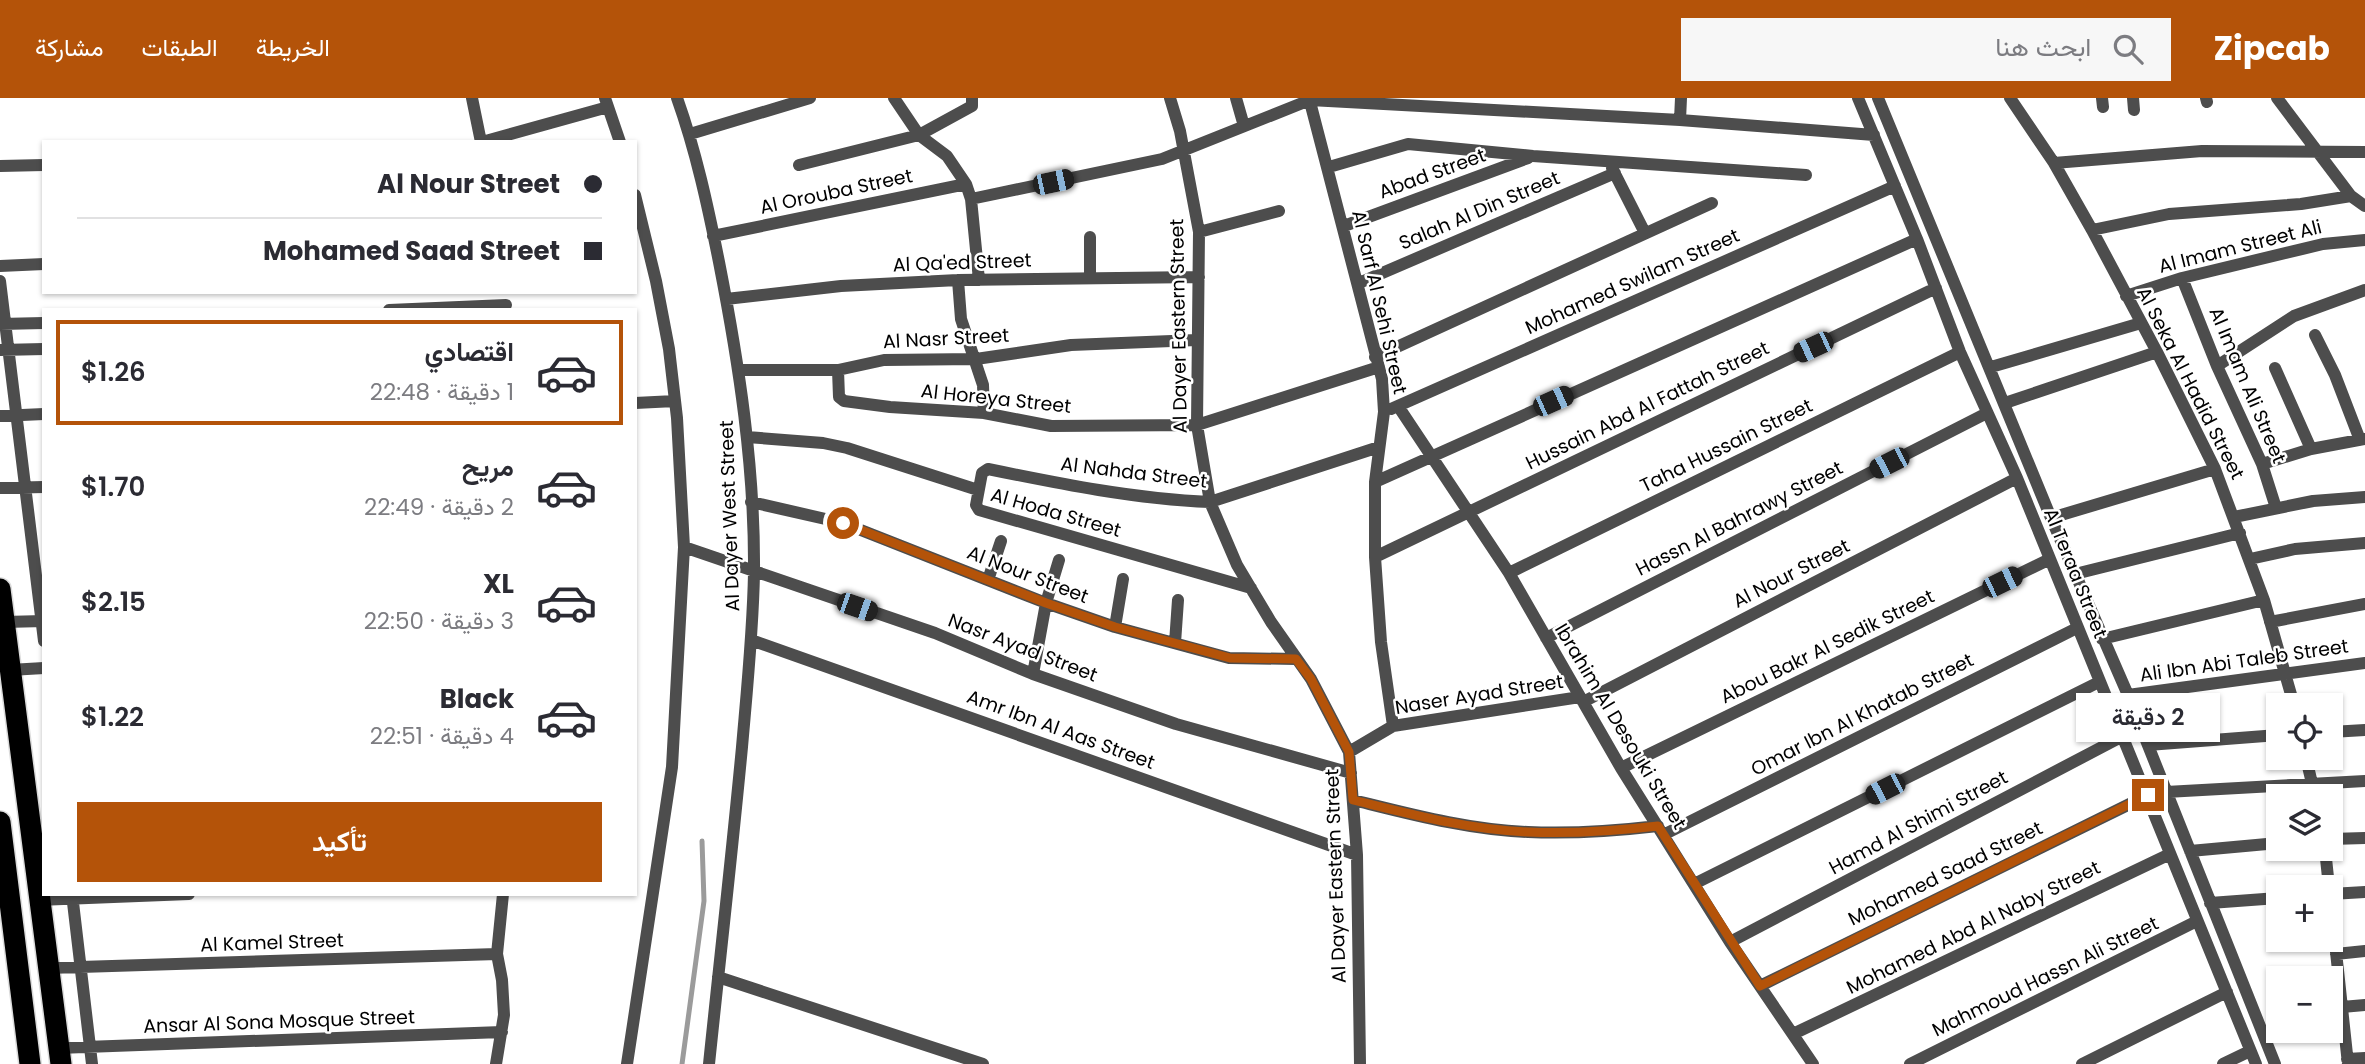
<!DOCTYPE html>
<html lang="ar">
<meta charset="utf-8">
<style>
body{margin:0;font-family:Poppins,Vazirmatn,sans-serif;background:#f7f7f7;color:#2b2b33;direction:rtl;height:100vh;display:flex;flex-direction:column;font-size:26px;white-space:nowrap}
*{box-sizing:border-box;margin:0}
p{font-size:23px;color:#7c7c81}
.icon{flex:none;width:38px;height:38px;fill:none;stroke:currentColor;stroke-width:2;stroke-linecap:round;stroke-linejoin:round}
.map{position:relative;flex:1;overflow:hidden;direction:ltr}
.side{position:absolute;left:42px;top:210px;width:595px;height:588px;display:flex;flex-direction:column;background:#fff;border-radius:0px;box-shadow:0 2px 5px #0004;direction:rtl}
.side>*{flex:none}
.hud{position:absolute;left:42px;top:42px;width:595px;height:154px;border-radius:0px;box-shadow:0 2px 5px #0004;direction:rtl;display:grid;align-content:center;height:154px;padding:0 35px;background:#fff}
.buttons{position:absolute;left:2266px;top:595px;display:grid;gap:14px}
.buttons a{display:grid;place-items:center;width:77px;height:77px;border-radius:0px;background:#fff;box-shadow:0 2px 5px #0004;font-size:35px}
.end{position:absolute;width:32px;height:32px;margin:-16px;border:9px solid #b45309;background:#fff;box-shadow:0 0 0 4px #fff}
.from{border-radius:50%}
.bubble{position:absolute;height:49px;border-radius:0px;background:#fff;box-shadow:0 2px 5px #0004;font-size:23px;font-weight:600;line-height:49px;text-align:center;direction:rtl}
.car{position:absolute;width:21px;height:42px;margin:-21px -10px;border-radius:9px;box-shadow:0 0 5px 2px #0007;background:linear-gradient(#222 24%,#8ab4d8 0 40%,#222 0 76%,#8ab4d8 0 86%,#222 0)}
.hud b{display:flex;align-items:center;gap:24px;height:66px;font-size:26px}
.hud b+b{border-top:2px solid #e1e1e2}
.hud i{width:18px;height:18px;background:#2b2b33}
ul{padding:12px 0 0;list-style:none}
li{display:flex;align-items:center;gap:21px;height:105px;margin:0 14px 10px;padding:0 21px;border:4px solid transparent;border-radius:0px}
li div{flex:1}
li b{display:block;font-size:26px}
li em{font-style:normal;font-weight:600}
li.on{border-color:#b45309}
li>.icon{width:63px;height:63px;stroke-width:1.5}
.action{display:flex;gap:14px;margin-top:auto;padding:14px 35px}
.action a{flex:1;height:80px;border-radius:0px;background:#b45309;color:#fff;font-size:28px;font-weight:600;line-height:80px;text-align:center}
header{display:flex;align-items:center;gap:42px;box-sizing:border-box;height:98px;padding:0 35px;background:#b45309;color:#fff}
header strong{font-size:33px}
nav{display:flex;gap:38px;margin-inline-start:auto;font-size:24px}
.search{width:490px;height:63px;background:#f7f7f7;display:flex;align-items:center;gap:18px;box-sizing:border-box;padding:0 24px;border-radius:0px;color:#7c7c81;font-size:26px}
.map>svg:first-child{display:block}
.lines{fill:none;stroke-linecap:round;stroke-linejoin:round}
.stream{stroke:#9b9b9b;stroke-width:5}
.highway-casing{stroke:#dbdbdb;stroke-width:24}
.minor{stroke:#4d4d4d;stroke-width:12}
.highway{stroke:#000;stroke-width:21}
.route{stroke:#b45309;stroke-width:9}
.labels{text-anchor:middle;stroke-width:5;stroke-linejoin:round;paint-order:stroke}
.street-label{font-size:19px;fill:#000;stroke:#fff}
</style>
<header>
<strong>Zipcab</strong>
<div class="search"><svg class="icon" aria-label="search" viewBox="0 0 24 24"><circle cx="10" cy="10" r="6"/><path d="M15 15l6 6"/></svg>ابحث هنا</div>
<nav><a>الخريطة</a><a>الطبقات</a><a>مشاركة</a></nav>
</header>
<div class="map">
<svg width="2365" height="966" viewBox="0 0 2365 966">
<rect width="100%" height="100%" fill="#fff"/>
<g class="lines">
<path class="stream" d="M682,966L704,803L702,743"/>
<defs>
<path id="highway" d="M0,491L61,966
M0,724L30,966"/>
</defs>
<use href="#highway" class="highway-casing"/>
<path class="minor" d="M472,0L481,44
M605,0L620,44
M677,0C696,53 708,109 719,164C739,266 755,370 754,475C753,533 747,591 742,649C732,755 720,860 709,966
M894,0L919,37L947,58L966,86L971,101L979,182
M1170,0L1180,33L1199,134L1197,327L1210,404L1237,467L1271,524L1311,581L1349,654L1357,757L1360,966
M1236,0L1244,28
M1309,0L1382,281L1384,314L1375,384V459L1381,544L1393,628
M1858,0L1917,141L1960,254L2017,380L2256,966
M1878,0L2051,420L2128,597L2275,966
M2010,0L2054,65L2092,132L2157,254L2215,371L2264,502L2294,607
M2102,0L2103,9
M2133,0L2134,12
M2206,0L2207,4
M2277,0L2351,98L2365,108
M1680,22L1681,0
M690,36L810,0
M482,44L608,9
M2054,65L2202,53L2365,54
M799,67L919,37L972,8V0
M0,68L44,67
M1329,69L1408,46L1533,58L1806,77
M1612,70L1645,135
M971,101L1162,61L1310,2L1680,22L1874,37
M1344,128L1528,60
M2092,132L2169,116L2301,106L2351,98
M1199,134L1279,113
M713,138L966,86
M1090,139V180
M0,168L44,166
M2182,180L2217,268L2262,366L2276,410
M958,182L961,221L983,287L984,315
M0,183L44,543
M1359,185L1615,75
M2126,198L2182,180L2323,146L2365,142
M726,201L841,188L958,182L1199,179
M389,212L506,207
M0,226L44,225
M2315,237L2335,277L2360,342
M0,252L44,251
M1375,259L1712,105
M2217,268L2294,218L2365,192
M1991,269L2141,225
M2275,270L2311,351
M739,272H838L884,262L976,261L1071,247L1197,242
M838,272L839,299L844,303L890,309L984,315L1051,328L1197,327L1379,269
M635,305L675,303
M2005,305L2157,254
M1398,308L1509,475L1621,670L1663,737L1730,844L1813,966
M1391,311L1895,88
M0,318L44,316
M747,339L823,345L847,350L978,392
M2262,366L2311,351L2365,341
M1375,384L1917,141
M0,390L44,389
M751,404L843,425L1046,505L1115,529L1229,560L1296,561
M2234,419L2313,403L2365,399
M2051,420L2215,371
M684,449L935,535L1033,576L1176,626L1351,675
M1375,459L1936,190
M2250,461L2295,451L2365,445
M1509,475L1960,254
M2075,476L2240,435
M988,482L1001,443
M1251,490L979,412L976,407L982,375L988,371C1061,386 1136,401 1210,404L1379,349
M4,524L44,523
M2270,524L2365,506
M1115,529L1123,481
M1546,540L1987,315
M2102,541L2264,502
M751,542L1357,757
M1175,545L1178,502
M10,572L44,570
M1033,576L1046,505L1059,462
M2128,597L2365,565
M1583,604L2017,380
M2331,634L2365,632
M2148,647L2278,637
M1349,654L1393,628L1580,599
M2306,660L2315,698
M1621,670L2050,461
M2166,694L2365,683
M1353,702C1410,716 1469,732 1528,734C1572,736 1615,733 1658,728
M1663,737L2077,530
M2331,741L2365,740
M2325,751L2329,789
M2190,753L2278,745
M1694,786L2099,584
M72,796L92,966
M2331,796L2365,794
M38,802L189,796
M2210,805L2278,800
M2331,807L2348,966
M1730,844L2123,638
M2336,856L2365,853
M48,870L497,856
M718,879L983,966
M1760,888L2148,697
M2342,909L2365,907
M1793,936L2170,756
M58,950L502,934
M2347,961L2365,960
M496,966L504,917L502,882L497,856L503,796
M627,966L672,669L684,449L677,320L669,251L656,183L635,97
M1910,966L2197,823
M2082,966L2227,894
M2223,966L2250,953"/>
<use href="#highway" class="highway"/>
</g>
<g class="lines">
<path class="route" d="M843,425L1046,505L1115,529L1230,560L1296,561L1311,581L1349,654L1353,702C1410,716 1469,732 1528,734C1572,736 1615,733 1658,728L1760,888L2148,697"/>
</g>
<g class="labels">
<g class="street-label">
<text transform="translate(1432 75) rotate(-20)" y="7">Abad Street</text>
<text transform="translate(836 93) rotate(-12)" y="7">Al Orouba Street</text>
<text transform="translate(1479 112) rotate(-23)" y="7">Salah Al Din Street</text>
<text transform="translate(2240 148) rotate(-14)" y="7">Al Imam Street Ali</text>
<text transform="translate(962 164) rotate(-2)" y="7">Al Qa'ed Street</text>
<text transform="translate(1632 183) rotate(-24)" y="7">Mohamed Swilam Street</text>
<text transform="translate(1380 204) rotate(77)" y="7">Al Sarf Al Sehi Street</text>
<text transform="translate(1178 228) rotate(-91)" y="7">Al Dayer Eastern Street</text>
<text transform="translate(946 240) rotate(-3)" y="7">Al Nasr Street</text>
<text transform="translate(2191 285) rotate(63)" y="7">Al Seka Al Hadid Street</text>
<text transform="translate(2248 287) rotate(67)" y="7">Al Imam Ali Street</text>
<text transform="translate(996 300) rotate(6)" y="7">Al Horeya Street</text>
<text transform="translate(1647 307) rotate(-26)" y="7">Hussain Abd Al Fattah Street</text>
<text transform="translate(1726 347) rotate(-26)" y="7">Taha Hussain Street</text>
<text transform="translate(1134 374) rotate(7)" y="7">Al Nahda Street</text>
<text transform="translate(1056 414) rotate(16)" y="7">Al Hoda Street</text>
<text transform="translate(729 418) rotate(-92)" y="7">Al Dayer West Street</text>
<text transform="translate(1739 420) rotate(-27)" y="7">Hassn Al Bahrawy Street</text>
<text transform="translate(1791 475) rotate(-27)" y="7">Al Nour Street</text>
<text transform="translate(2076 475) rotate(68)" y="7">Al Teraa Street</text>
<text transform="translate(1028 476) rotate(21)" y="7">Al Nour Street</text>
<text transform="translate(1827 548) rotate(-26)" y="7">Abou Bakr Al Sedik Street</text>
<text transform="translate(1023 549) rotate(21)" y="7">Nasr Ayad Street</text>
<text transform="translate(2244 562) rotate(-8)" y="7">Ali Ibn Abi Taleb Street</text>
<text transform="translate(1479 596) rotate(-9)" y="7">Naser Ayad Street</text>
<text transform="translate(1862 616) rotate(-27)" y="7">Omar Ibn Al Khatab Street</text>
<text transform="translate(1621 628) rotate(59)" y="7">Ibrahim Al Desouki Street</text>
<text transform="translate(1061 631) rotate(20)" y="7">Amr Ibn Al Aas Street</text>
<text transform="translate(1918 724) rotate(-28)" y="7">Hamd Al Shimi Street</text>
<text transform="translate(1945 775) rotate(-26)" y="7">Mohamed Saad Street</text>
<text transform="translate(1335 778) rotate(-92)" y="7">Al Dayer Eastern Street</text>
<text transform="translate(1973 829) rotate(-26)" y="7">Mohamed Abd Al Naby Street</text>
<text transform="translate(272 844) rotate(-2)" y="7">Al Kamel Street</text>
<text transform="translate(2045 878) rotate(-26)" y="7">Mahmoud Hassn Ali Street</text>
<text transform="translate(279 923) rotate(-2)" y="7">Ansar Al Sona Mosque Street</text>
</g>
</g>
</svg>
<div class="buttons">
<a><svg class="icon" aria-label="locate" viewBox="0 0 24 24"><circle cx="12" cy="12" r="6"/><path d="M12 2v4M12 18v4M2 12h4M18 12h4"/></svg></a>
<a><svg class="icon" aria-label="layers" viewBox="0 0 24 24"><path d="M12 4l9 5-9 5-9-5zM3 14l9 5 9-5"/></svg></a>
<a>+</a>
<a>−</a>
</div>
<i class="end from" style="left:843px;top:425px"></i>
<i class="end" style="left:2148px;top:697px"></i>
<div class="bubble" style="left:2076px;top:595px;width:144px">2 دقيقة</div>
<i class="car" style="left:1053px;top:84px;rotate:78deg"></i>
<i class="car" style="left:1813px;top:249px;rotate:245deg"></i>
<i class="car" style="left:1553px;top:303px;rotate:66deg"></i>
<i class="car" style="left:1889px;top:365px;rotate:243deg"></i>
<i class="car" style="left:2002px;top:484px;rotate:64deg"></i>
<i class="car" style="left:857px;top:509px;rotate:109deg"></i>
<i class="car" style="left:1885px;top:691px;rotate:243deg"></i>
<div class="hud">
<b><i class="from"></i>Al Nour Street</b>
<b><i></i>Mohamed Saad Street</b>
</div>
<section class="side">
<ul>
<li class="on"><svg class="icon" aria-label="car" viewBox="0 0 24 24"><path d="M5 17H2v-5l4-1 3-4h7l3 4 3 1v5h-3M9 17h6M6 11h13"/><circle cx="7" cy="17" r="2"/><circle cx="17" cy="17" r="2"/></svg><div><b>اقتصادي</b><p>1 دقيقة · 22:48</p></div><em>$1.26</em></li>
<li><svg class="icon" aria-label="car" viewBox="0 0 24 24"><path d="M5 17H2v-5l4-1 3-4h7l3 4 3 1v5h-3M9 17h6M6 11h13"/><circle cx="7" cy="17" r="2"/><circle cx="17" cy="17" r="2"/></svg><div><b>مريح</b><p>2 دقيقة · 22:49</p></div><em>$1.70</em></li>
<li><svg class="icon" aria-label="car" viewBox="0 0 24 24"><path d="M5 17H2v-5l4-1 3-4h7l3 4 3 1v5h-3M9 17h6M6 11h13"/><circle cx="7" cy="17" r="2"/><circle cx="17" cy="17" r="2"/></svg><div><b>XL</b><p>3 دقيقة · 22:50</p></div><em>$2.15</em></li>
<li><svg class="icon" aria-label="car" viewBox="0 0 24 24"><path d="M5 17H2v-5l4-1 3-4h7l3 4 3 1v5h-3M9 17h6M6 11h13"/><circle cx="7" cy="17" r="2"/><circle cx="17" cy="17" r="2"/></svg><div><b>Black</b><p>4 دقيقة · 22:51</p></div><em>$1.22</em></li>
</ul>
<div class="action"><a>تأكيد</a></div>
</section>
</div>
